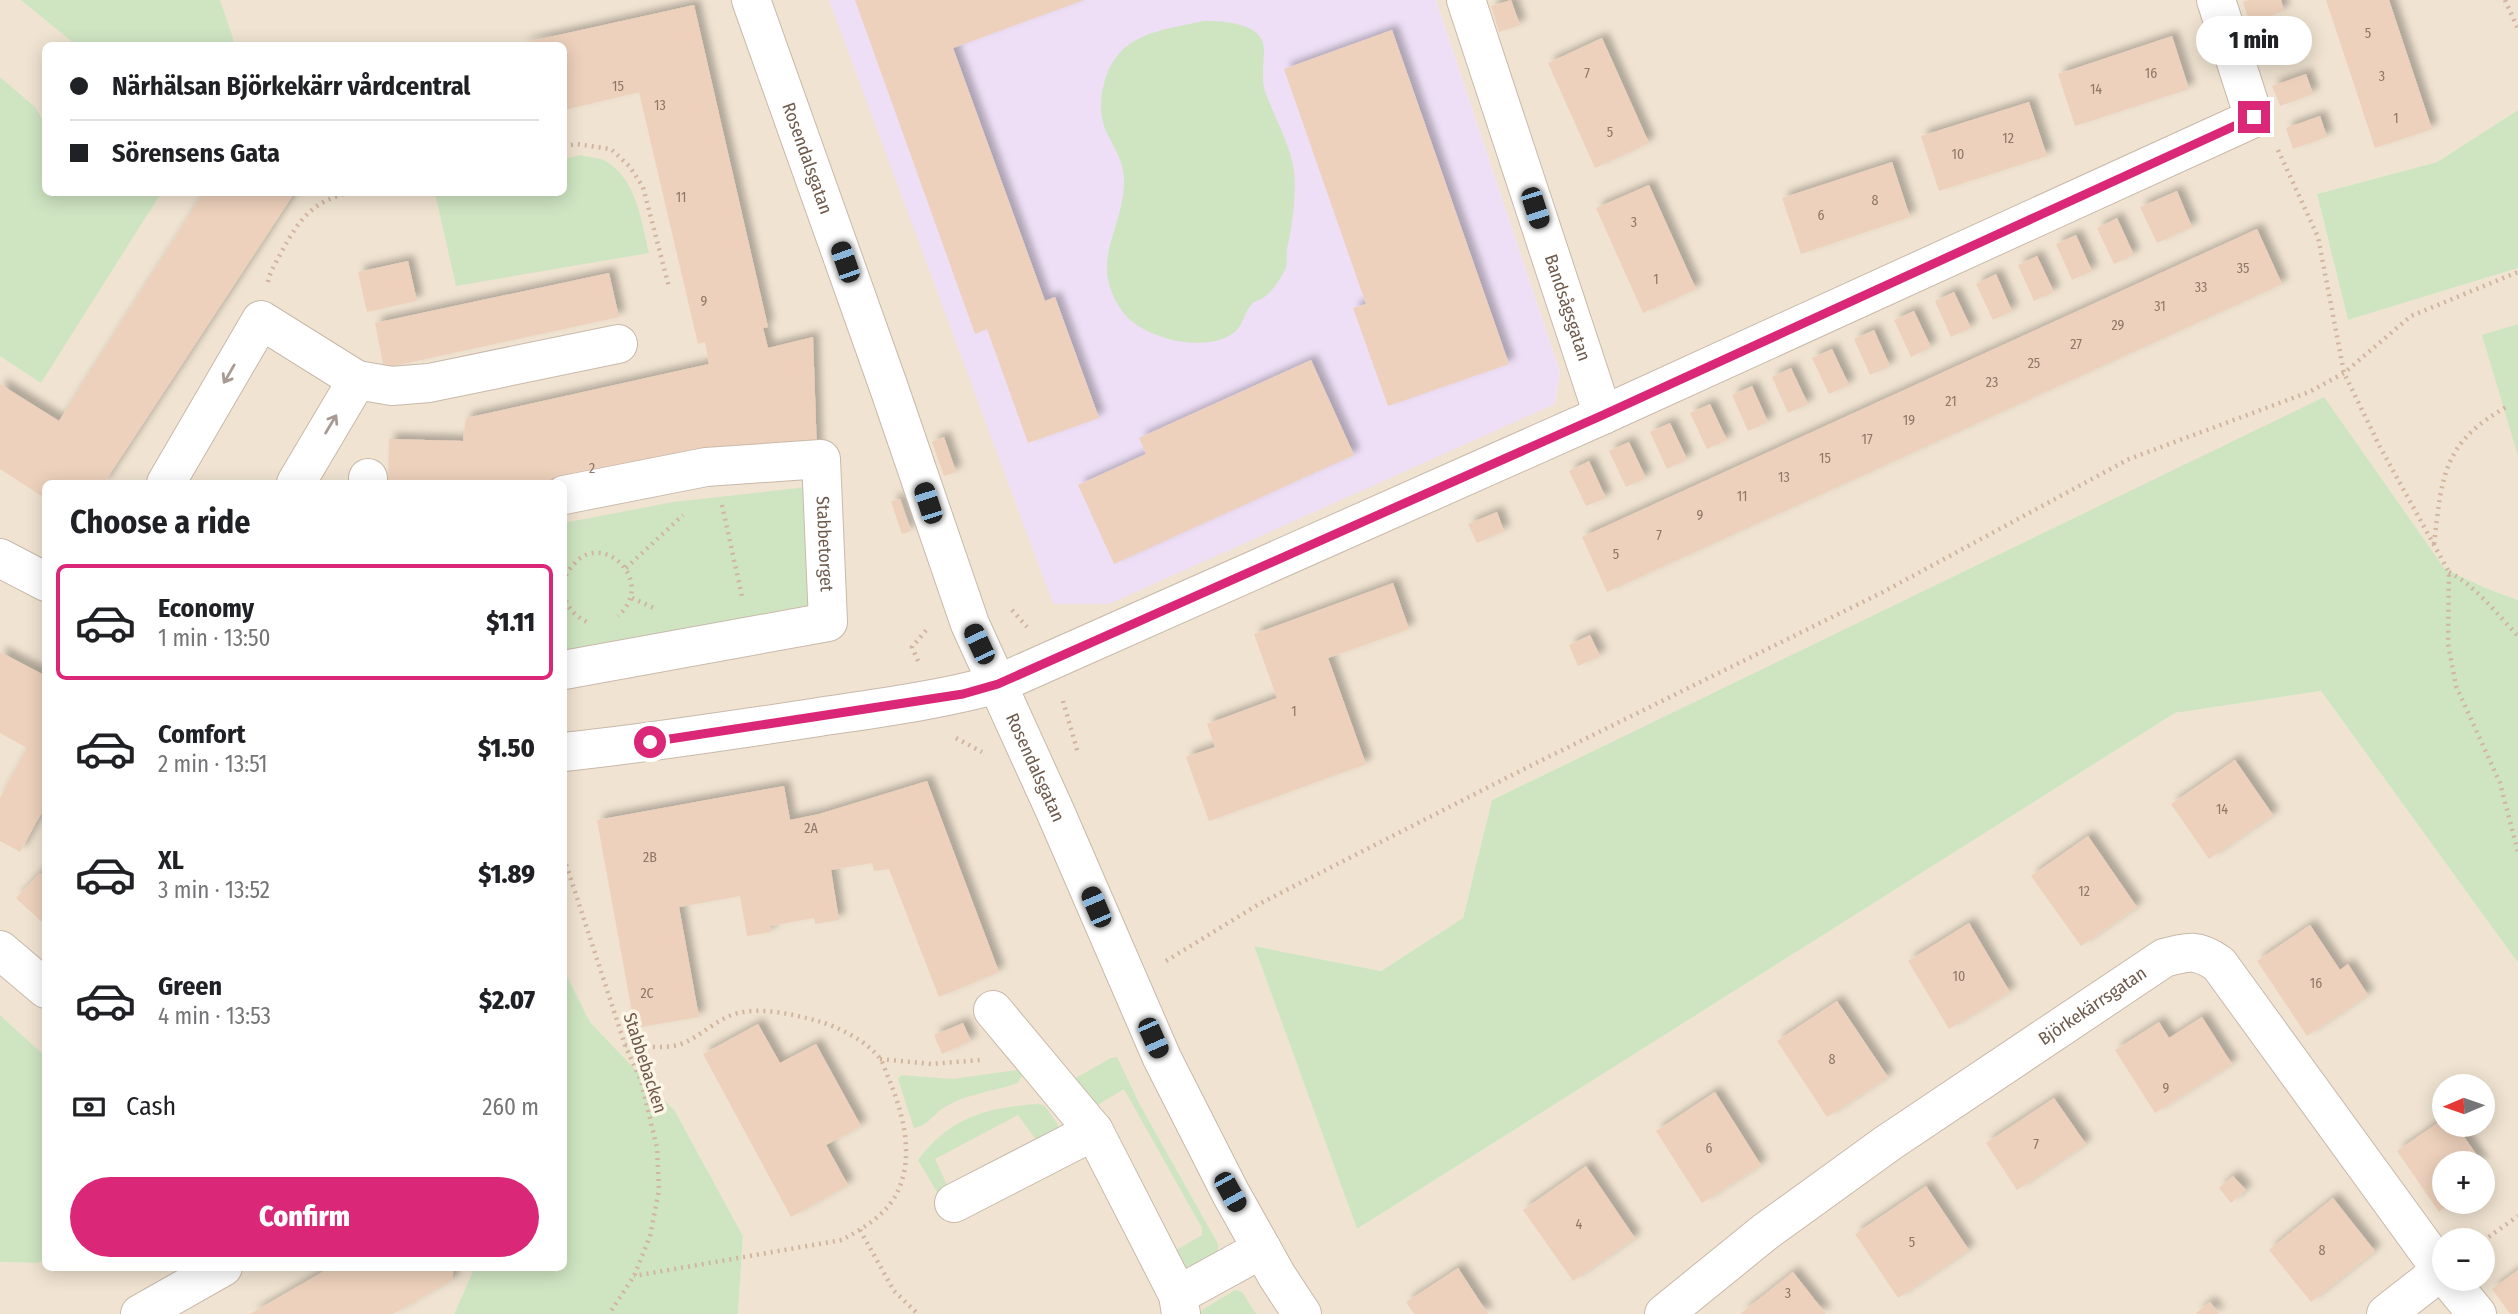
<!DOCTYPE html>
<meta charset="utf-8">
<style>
body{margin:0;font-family:"Fira Sans Condensed",sans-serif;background:#f6f6f6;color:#202124;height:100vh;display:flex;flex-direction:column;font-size:26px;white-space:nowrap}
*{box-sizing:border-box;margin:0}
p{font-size:23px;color:#757577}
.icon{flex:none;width:38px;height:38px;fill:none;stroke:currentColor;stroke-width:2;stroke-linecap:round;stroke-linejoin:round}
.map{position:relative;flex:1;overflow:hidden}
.panel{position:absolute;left:42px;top:480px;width:525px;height:791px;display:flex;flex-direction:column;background:#fff;border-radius:10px;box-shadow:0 4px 18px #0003}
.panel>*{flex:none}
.hud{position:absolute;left:42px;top:42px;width:525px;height:154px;border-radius:10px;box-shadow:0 4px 18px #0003;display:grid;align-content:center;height:154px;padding:0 28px;background:#fff}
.needle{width:46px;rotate:268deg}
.fabs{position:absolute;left:2432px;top:1074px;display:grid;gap:14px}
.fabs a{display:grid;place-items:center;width:63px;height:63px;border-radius:50%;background:#fff;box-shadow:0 4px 18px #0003;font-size:35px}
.end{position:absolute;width:32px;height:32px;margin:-16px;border:9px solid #db2777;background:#fff;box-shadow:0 0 0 4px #fff}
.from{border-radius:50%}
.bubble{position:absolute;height:49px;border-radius:24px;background:#fff;box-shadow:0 4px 18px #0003;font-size:23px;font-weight:800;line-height:49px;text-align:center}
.car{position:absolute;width:21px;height:42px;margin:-21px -10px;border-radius:9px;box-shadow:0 0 5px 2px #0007;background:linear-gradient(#222 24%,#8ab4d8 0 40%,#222 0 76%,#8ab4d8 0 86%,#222 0)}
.hud b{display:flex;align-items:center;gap:24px;height:66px;font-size:26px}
.hud b+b{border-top:2px solid #e0e0e0}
.hud i{width:18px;height:18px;background:#202124}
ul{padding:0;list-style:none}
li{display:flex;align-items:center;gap:21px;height:116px;margin:0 14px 10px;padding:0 14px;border:4px solid transparent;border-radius:10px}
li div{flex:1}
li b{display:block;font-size:26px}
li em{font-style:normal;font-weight:800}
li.selected{border-color:#db2777}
li>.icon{width:63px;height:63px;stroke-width:1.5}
h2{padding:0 28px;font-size:32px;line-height:84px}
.pay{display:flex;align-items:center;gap:18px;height:77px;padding:0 28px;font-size:26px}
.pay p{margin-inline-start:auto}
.primary-button{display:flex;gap:14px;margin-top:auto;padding:14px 28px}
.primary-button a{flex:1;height:80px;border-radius:42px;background:#db2777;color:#fff;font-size:28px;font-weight:800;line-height:80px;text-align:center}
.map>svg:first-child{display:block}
.residential{fill:#f0e3d1;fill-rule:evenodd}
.education{fill:#eedff6}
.green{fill:#cfe5c2}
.building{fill:#edd1bc;filter:url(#shadow)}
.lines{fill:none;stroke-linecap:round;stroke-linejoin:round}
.minor-casing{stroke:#c9b9aa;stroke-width:40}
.path{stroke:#d1b59f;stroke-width:4.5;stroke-dasharray:2 5;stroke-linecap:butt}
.minor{stroke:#fff;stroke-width:38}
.oneway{stroke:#a89b93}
.route{stroke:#db2777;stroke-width:9}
.labels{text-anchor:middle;stroke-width:7;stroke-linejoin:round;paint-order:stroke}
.number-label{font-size:14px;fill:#8e7767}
.street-label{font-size:18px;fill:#6e594b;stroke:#fdf5e7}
</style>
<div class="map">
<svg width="2518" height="1314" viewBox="0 0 2518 1314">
<defs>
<filter id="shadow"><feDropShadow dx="6" dy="-6" stdDeviation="3.5" flood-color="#0004"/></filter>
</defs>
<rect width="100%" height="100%" fill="#faf1e2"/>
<path class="residential" d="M0,0H829L847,45L1555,404L1560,372L1436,0H2518V110L2437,162L2317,194L2348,320L2518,268V600L2488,589L2445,569L2324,398L1492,800L1463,918L1381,971L1254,946L1357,1229L2175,713L2321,691L2518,963V1314H738L743,1236L675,1111L590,1022L564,970V483H46L45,1056L0,1015ZM46,46H564V192H46ZM2445,1087H2483V1125H2445ZM2445,1164H2483V1202H2445ZM2445,1241H2483V1279H2445Z
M45,1259L46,1267H475L454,1314H0V1262L37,1263Z"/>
<path class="education" d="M829,0H1436L1560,372L1555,404L1109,604H1053Z"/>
<path class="green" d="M21,0H220L233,38V45H76Z
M1203,21C1223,21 1263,22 1264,49C1264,64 1261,77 1265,91C1274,117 1290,143 1294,171C1297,191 1292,229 1287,249C1286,256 1288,264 1285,270C1282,277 1272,291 1267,295C1263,299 1257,300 1253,303C1245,310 1244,323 1237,330C1210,356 1141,339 1122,311C1087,260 1124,232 1124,180C1124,160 1111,144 1104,126C1100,114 1100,96 1104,84C1117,33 1159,31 1203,21Z
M0,77L35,107L45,124L46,192L161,193L41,383L0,356Z
M2518,110V268L2348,320L2317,194L2437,162Z
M581,155C587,157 596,157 603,160C636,176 641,220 649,253L456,286L435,193L564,192V159Z
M2518,324V456L2482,335Z
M2324,397L2445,569L2488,589L2518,600V963L2321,691L2175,713L1357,1229L1254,946L1381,971L1463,918L1492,800Z
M817,486L820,618L564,662V523L673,502Z
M564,970L590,1022L675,1111L743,1236L738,1314H454L475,1267H564Z
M0,1015L45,1056L46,1259L37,1263L0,1262Z
M1117,1057L1140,1105L1218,1244V1251L1188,1270L1184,1269L1176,1250L1202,1235V1228L1124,1089L1096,1106L1074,1079L1111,1058Z
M1017,1070L1022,1075L1018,1083C993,1092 968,1093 945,1107C933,1114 928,1126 914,1128L898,1079L901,1075L952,1079Z
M1039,1104L1045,1106L1058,1125L1057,1129L1037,1141L1018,1115L935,1159L948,1187L938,1194L918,1160C950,1117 988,1107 1039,1104Z
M1235,1290L1242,1292L1256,1314H1201L1202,1310Z"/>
<path class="building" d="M855,0H1084L953,48L1045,301L1055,297L1099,418L1028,443L987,329L975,334Z
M1511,0L1520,25L1499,32L1491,6Z
M2249,0H2281L2284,11L2250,23L2243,2Z
M2326,0H2389L2432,129L2375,148Z
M694,5L768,327L763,328L768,348L813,337L817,452L564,483H388L389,439L463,441L466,418L709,364L705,342L698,344L639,92L564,110V46L518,44Z
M1392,30L1509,364L1388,406L1353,308L1366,304L1284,69Z
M2290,33L2297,53L2263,65L2256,45Z
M2172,36L2189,89L2075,126L2058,74Z
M1602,38L1649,143L1595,168L1548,63Z
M2306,74L2313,94L2280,106L2272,86Z
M2029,102L2047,156L1939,191L1921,136Z
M2320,116L2327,137L2293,149L2286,128Z
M1892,162L1910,217L1801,254L1782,198Z
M1649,185L1696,289L1643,313L1596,208Z
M2177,191L2192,227L2157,243L2140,207Z
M204,192H295L104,483H46V499L0,469V384L59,421Z
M2117,218L2134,255L2114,264L2097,228Z
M2257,229L2282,284L1607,592L1582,537Z
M2076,235L2092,271L2072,280L2056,244Z
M2037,256L2054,292L2034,301L2018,265Z
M408,261L417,301L367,312L358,272Z
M609,273L619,317L384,368L375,323Z
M1996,274L2012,311L1993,320L1976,284Z
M1954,292L1971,328L1951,337L1935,301Z
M1914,311L1931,347L1911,357L1894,320Z
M1874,330L1890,366L1870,375L1854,339Z
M1832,349L1849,385L1829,394L1812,358Z
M1311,360L1354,455L1114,564L1078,485L1146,454L1139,438Z
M1791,368L1808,404L1788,413L1772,377Z
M1752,386L1768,422L1748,431L1732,395Z
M1710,404L1727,440L1707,449L1690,413Z
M1670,423L1687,459L1667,469L1650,432Z
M944,437L956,472L944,476L932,442Z
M1629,442L1646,478L1626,487L1609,451Z
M1589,461L1606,498L1586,506L1569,471Z
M900,499L911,531L902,534L891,501Z
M1497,512L1504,531L1477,543L1468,524Z
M1393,583L1409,629L1328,658L1366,764L1209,821L1186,757L1215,747L1207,724L1277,698L1254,634Z
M1590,635L1600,656L1578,666L1569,645Z
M0,652L46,676V805L20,852L0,841V798L27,748L0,733Z
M2235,760L2273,815L2209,859L2171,804Z
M927,781L999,972L939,997L889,869L874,871L872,863L831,870L839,920L815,924L814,918L770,926L771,932L747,936L740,896L679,907L699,1017L635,1028L597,820L784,786L790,820L819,814Z
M2088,836L2137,907L2081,946L2031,876Z
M40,873L46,878V926L16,898Z
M1969,923L2010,992L1949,1029L1908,961Z
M2310,925L2340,970L2348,964L2368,995L2307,1036L2257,961Z
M1837,1001L1888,1077L1827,1117L1777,1041Z
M2202,1017L2232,1064L2155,1113L2115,1050L2159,1022L2169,1038Z
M963,1023L971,1041L942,1054L934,1035Z
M758,1024L780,1063L816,1044L861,1126L826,1145L848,1185L791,1217L703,1054Z
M1715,1092L1761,1165L1702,1203L1656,1131Z
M2054,1098L2086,1144L2017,1190L1986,1143Z
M2445,1118V1125H2456L2483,1164H2445V1202H2452L2439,1212L2397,1151Z
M1586,1166L1635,1238L1573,1281L1523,1210Z
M2233,1176L2246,1190L2231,1203L2219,1188Z
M1926,1186L1969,1250L1898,1298L1855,1234Z
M2333,1198L2375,1251L2311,1302L2269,1250Z
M331,1267H454L452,1280L393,1314H250Z
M1458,1268L1488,1314H1414L1406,1302Z
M2518,1270V1314H2510L2492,1289Z
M1793,1272L1826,1314H1740Z
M2210,1302L2219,1314H2195Z"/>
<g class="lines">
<defs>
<g id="minor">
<path id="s1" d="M751,0L888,385L970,624L1055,811L1162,1058L1230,1192L1277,1276L1302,1314"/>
<path id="s2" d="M1466,0L1603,415"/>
<path d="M357,380L392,386L429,383L618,344"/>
<path d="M166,483L261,320L357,380L296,483"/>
<path d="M368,483V478"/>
<path id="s3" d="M564,495L706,467L821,459L828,622L564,670"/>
<path d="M0,558L46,582"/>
<path d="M564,752C649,743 734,730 819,717C879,708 940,700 998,684L1603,415L2254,118L2216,0"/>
<path d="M0,950L46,989"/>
<path d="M993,1010L1094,1131"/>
<path d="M954,1203L1094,1131L1178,1295L1181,1314"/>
<path d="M2448,1279L2477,1314"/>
<path d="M1178,1295L1262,1249"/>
<path d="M140,1314L223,1267"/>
<path id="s4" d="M1664,1314L1765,1232L1888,1143L2164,958C2188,951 2198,949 2219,964L2445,1275"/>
<path d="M2386,1314L2441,1271"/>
</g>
</defs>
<use href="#minor" class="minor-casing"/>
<path class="path" d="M2505,0L2518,29
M564,146L577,144L611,149L630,167L643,187L669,287
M2278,150L2318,237L2344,373L2380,447L2449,572L2448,644L2456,686L2500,783L2518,852
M268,282C270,271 277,261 282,251C300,218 313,201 351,192
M722,505L742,596
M2434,544C2442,475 2443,442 2508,406
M626,568L683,515
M2449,572C2476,586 2497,614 2518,636
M564,582C565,574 569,570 575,563C603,531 657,581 618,616
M564,594C567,608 575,616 587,622
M632,598L656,609
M1012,610L1027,627
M918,661L912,647L928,628
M1063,701L1078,753
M956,738L982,752
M564,858L625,1045L641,1081L657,1148L659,1190L650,1236L634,1276L609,1314
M1166,961L1259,904L1524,769L1883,592L2129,459L2309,392L2344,373L2411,316L2518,272
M625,1045C642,1046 661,1049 678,1045C697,1039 711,1024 729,1016C755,1005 792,1014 818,1021C838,1027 868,1041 881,1060C884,1065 886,1073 889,1079C903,1114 915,1156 897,1193C886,1215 862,1229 842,1240L634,1276
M880,1059L931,1064L981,1060
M860,1230L894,1291L918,1314
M2483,1241L2518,1216"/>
<use href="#minor" class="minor"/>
</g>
<defs><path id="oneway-shaft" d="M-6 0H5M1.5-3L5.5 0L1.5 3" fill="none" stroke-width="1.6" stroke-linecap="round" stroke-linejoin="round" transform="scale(1.75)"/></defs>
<g class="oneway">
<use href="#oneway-shaft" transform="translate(229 374) rotate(120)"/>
<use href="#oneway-shaft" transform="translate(331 424) rotate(-59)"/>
</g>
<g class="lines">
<path class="route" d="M650,742L963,694L998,684L1603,415L2254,117"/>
</g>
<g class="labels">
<g class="number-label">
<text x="2368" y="38">5</text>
<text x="1587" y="78">7</text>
<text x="2151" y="78">16</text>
<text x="2382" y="81">3</text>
<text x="618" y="91">15</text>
<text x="2096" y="94">14</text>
<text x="660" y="110">13</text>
<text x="2396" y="123">1</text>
<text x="1610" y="137">5</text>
<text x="2008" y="143">12</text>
<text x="1958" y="159">10</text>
<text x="681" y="202">11</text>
<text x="1875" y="205">8</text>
<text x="1821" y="220">6</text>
<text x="1634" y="227">3</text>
<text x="2243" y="273">35</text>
<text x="1656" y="284">1</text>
<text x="2201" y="292">33</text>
<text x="704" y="306">9</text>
<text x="2160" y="311">31</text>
<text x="2118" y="330">29</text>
<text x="2076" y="349">27</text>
<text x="2034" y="368">25</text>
<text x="1992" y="387">23</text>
<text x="1951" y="406">21</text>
<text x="1909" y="425">19</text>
<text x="1867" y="444">17</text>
<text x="1825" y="463">15</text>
<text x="592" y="473">2</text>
<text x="1784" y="482">13</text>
<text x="1742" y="501">11</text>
<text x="1700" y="520">9</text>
<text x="1659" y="540">7</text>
<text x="1616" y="559">5</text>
<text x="1294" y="716">1</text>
<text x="2222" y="814">14</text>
<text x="811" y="833">2A</text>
<text x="650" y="862">2B</text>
<text x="2084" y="896">12</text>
<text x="1959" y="981">10</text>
<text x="2316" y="988">16</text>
<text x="647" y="998">2C</text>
<text x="1832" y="1064">8</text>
<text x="2166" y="1093">9</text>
<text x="2036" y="1149">7</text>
<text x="1709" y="1153">6</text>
<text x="1579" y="1229">4</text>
<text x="1912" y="1247">5</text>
<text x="2322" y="1255">8</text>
<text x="1788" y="1298">3</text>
</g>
<g class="street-label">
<text dy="6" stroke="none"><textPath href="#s1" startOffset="168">Rosendalsgatan</textPath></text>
<text dy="6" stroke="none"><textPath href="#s2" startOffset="324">Bandsågsgatan</textPath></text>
<text dy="6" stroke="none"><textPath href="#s3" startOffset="345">Stabbetorget</textPath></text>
<text dy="6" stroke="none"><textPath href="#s1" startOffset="819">Rosendalsgatan</textPath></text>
<text dy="6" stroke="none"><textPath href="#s4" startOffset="528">Björkekärrsgatan</textPath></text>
<text transform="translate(645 1063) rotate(72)" y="6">Stabbebacken</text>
</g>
</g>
</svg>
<div class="fabs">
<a><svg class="needle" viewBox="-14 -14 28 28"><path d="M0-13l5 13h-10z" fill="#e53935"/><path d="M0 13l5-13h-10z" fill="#757577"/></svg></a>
<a>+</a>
<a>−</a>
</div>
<i class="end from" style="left:650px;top:742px"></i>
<i class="end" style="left:2254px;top:117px"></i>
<div class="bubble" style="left:2196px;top:16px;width:116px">1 min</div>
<i class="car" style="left:1535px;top:208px;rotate:162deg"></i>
<i class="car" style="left:845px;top:262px;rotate:341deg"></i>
<i class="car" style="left:928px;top:503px;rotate:342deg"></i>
<i class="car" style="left:979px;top:644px;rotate:335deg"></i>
<i class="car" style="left:1096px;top:907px;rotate:337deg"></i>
<i class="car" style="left:1153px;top:1038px;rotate:156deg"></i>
<i class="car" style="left:1230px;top:1192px;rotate:151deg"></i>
<div class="hud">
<b><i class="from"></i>Närhälsan Björkekärr vårdcentral</b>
<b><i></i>Sörensens Gata</b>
</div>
<section class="panel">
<h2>Choose a ride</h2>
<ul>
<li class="selected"><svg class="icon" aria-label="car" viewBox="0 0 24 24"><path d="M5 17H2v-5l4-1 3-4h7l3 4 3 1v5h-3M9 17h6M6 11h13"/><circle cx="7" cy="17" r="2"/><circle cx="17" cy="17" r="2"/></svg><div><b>Economy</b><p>1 min · 13:50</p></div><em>$1.11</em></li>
<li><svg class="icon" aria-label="car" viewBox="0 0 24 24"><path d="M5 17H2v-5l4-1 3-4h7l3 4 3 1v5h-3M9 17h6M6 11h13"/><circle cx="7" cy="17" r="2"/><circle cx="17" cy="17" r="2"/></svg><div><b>Comfort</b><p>2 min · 13:51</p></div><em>$1.50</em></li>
<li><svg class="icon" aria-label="car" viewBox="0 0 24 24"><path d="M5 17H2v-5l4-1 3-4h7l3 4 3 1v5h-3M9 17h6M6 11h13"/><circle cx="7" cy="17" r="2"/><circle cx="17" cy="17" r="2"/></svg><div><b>XL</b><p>3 min · 13:52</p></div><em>$1.89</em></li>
<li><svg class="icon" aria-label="car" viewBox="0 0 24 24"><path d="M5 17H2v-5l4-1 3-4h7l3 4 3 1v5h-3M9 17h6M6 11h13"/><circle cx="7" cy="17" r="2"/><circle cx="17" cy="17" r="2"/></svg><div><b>Green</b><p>4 min · 13:53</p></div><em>$2.07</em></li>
</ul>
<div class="pay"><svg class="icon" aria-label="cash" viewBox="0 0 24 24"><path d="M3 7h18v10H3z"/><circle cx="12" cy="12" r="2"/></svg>Cash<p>260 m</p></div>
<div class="primary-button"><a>Confirm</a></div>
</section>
</div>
